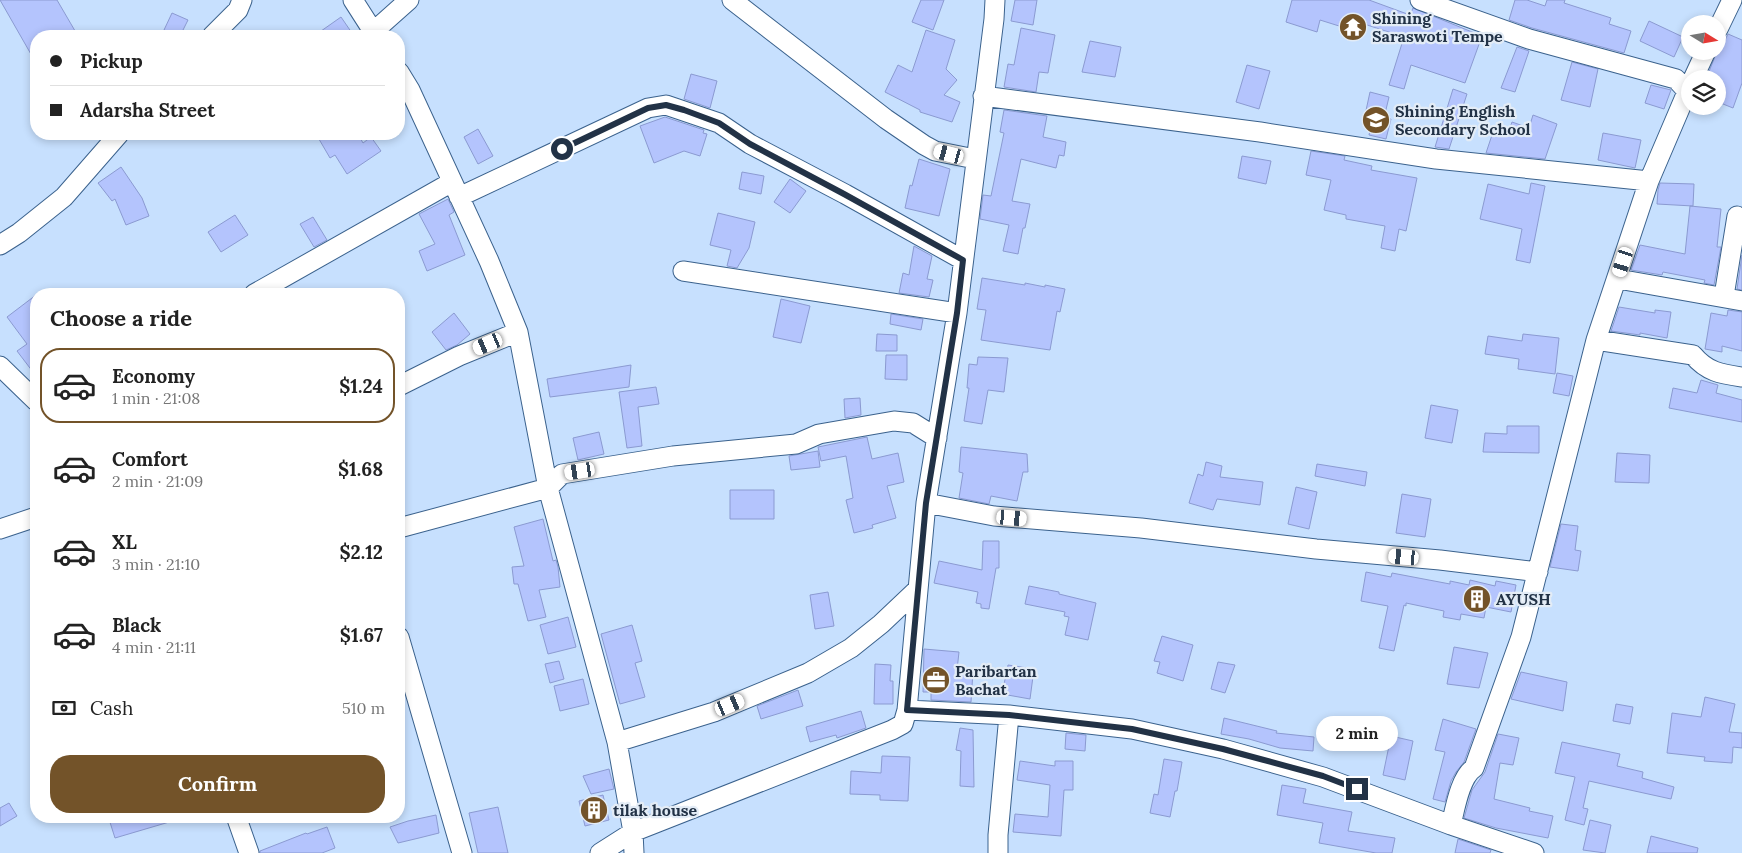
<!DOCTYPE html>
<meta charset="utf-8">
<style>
body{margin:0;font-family:Lora,serif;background:#f6f6f6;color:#222;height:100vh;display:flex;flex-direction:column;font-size:19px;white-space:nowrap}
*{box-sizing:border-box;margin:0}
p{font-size:16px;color:#767676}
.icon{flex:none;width:28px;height:28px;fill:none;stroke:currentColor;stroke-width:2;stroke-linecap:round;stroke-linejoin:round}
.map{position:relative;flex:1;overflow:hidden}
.side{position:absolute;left:30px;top:288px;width:375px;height:535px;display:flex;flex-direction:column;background:#fff;border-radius:20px;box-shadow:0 2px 8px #0003}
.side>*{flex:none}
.guide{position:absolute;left:30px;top:30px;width:375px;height:110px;border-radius:20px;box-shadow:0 2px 8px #0003;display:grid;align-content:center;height:110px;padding:0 20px;background:#fff}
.needle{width:32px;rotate:101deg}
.buttons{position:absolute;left:1681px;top:15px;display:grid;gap:10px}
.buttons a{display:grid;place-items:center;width:45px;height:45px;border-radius:50%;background:#fff;box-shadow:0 2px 8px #0003;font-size:25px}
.end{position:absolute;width:22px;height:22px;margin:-11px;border:6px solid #223246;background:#fff;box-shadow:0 0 0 2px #fff}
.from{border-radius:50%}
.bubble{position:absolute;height:35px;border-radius:18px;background:#fff;box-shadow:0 2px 8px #0003;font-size:16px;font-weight:700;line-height:35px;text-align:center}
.car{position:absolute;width:15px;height:30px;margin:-15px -8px;border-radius:6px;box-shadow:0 0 4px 1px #0007;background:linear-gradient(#fff 24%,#345 0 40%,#fff 0 76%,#345 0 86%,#fff 0)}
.guide b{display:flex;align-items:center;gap:18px;height:48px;font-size:19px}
.guide b+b{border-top:1px solid #e0e0e0}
.guide i{width:12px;height:12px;background:#222}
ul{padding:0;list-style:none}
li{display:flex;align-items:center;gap:15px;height:75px;margin:0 10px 8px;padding:0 10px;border:2px solid transparent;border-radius:20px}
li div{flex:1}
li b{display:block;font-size:19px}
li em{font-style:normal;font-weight:700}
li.current{border-color:#735329}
li>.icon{width:45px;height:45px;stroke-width:1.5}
h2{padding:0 20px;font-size:22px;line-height:60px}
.pay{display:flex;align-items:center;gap:12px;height:55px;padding:0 20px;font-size:19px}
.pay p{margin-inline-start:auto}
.primary-button{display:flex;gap:10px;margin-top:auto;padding:10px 20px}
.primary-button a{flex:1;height:58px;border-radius:20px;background:#735329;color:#fff;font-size:20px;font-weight:700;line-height:58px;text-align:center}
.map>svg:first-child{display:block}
.building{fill:#b4c4fd;stroke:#8b9ad1}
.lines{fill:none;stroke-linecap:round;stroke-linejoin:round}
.street-casing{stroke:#3b628d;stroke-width:21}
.street{stroke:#fff;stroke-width:19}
.route{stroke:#223246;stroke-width:6}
.labels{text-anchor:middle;stroke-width:4.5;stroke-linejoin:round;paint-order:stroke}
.poi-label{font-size:16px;font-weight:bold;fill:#223246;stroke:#e3ecf6;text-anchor:start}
</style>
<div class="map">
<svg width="1742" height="853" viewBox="0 0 1742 853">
<rect width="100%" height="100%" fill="#c7e0fe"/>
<path class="building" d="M0,0H57L78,36H36V63Z
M921,0H944L933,30L912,22Z
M1015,0H1037L1033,25L1011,21Z
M1292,0H1369L1410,15L1413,8L1482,36L1465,83L1411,65L1404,89L1389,85L1404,37L1358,22L1355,31L1320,20L1317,32L1286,22Z
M1515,0H1527L1545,6L1547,0H1565L1564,3L1611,18L1609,24L1631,31L1624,53L1532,28L1509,20Z
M172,13L188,20L180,36L164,30Z
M341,17L354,36H314Z
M1649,21L1683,37L1674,57L1640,41Z
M1021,28L1055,35L1048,73L1039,72L1036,92L1004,87L1008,64L1014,65Z
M926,30L955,40L946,69L957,80L944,95L960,102L952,122L920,112V110L885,92L898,65L912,72Z
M1728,34L1742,40V83L1733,108L1718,102V79H1706L1718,49L1720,50Z
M1090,41L1121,47L1115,77L1082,72Z
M1517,47L1529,51L1515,92L1501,88Z
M1572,62L1598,69L1590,107L1561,100Z
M1247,65L1270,71L1259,109L1236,102Z
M691,74L717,81L710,108L684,99Z
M1651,85L1671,90L1664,109L1645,103Z
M1453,89L1467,94L1449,149L1435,147Z
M1370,92L1389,97L1384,118L1391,119L1386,139L1369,135L1373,117L1365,115Z
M1004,110L1047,116L1043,137L1066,142L1064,156L1059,155L1056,168L1021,159L1012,201L1030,204L1025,228H1023L1018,254L1003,251L1009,225L980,219L983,195L991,196L1004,133L1000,132Z
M1533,115L1557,124L1545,159L1486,153L1494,129L1508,134L1512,122L1529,128Z
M665,117L704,130L703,133L707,134L700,156L684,151L654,163L640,126Z
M478,129L493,156L478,164L464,137Z
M1603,133L1641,140L1635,168L1598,160Z
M316,134H358L363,143L371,137L381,151L347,174L335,155L330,158Z
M1311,151L1345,156L1344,160L1372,166L1371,170L1417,178L1406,231L1399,229L1395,251L1381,248L1385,226L1346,219V215L1324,210L1331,180L1306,175Z
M1242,156L1271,161L1266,184L1238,178Z
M919,159L950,169L939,216L905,208L910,185L912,186Z
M121,167L142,198L149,216L126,225L115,199L112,201L98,183Z
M742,172L764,176L761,194L739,189Z
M790,179L806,191L790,213L774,202Z
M1531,183L1545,186L1530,263L1516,260L1522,229L1480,219L1488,184L1529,194Z
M1660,183L1694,184L1693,206L1657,204L1658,190Z
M448,199L454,212L449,215L465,255L427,271L419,251L435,244L419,214Z
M1690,206L1721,209L1717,247H1721L1714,285L1704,283L1705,280L1663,272L1662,275L1631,270L1640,245L1685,254Z
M718,213L755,222L749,248L737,268L727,266L731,250L710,245Z
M235,215L248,235L221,252L208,232Z
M313,217L327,240L314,247L300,224Z
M914,246L932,256L927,279L933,280L929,297L899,293L903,273L909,275Z
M1742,255V290L1737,289Z
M982,278L1025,285V283L1045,287V285L1065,289L1060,312L1057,311L1050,350L981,340L986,310L977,309Z
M36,295V376L17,351L27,344L7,317Z
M781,299L810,306L801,343L773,337Z
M1619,307L1655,313V310L1671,312L1667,338L1640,333V335L1611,331Z
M1728,310L1742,312V351L1722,346V352L1705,349L1711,313L1727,316Z
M454,313L470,334L457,345L446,350L432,332Z
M891,314L923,319L921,330L890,324Z
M877,334L897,335V351H876Z
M1523,334L1559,338L1555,374L1518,369L1519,359L1485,354L1488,336L1522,341Z
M886,355H907V380L885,379Z
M978,357L1008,358L1004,392L988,390L982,424L964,421L969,388H967L969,364L977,365Z
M631,365L629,387L550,397L547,379Z
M1557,373L1573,376L1569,396L1553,393Z
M1701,380L1718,385L1716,393L1742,400V422L1669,408L1673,388L1697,393Z
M656,387L659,404L638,407L642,446L627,448L619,392Z
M860,398L861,415L845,418L844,399Z
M1431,405L1458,410L1452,443L1425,438Z
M1507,426H1539V453L1483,452L1485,433L1507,434Z
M599,432L604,454L578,460L573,438Z
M867,437L872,459L898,453L904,482L887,486L896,518L872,525L873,528L854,533L846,500L853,498L846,456L821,461L818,447Z
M961,447L1027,454L1028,472H1023L1017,501L991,496L989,504L959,498L963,473L959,472Z
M818,451L820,467L791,470L789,456Z
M1617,453L1650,455L1649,483L1615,482Z
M1206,462L1222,466L1220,477L1263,482L1260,505L1217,499L1213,510L1189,503L1198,474L1203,476Z
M1317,464L1367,472L1365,486L1315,476Z
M1296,487L1317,492L1309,529L1288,524Z
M730,490H774V519H730Z
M1402,494L1431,499L1425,537L1396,533Z
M543,519L553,561L556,560L558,567L560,587L539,590L546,617L528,621L518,584H514L512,567L524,566L514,527Z
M1561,524L1578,526L1575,550L1581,551L1578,571L1550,567Z
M983,541H999V568H996L989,609L981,608V604L976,603L978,592L934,583L939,561L982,570Z
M1366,572L1391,577L1392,573L1450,584V581L1469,585L1470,580L1495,586L1496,581L1516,585L1511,612L1486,607L1484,618L1461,614L1460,620L1443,617L1444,611L1406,603V606L1404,605L1394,651L1379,648L1388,606L1361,601Z
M1029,586L1059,592V594L1096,603L1088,640L1065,635L1069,617L1064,616L1065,612L1025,604Z
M828,592L834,626L815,629L810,595Z
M568,617L576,647L548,654L540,625Z
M632,625L642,661L635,663L645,697L620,704L601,634Z
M1162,636L1193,645L1183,681L1157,673L1160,662L1154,661Z
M1454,647L1488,653L1479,688L1447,684Z
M924,649L959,652L957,670L973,671L971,702L931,700V692H923Z
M559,661L564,679L550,683L545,664Z
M1218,662L1235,665L1225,693L1211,689Z
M875,664L891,665L890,681H893V704H874Z
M1008,665L1034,669L1030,699L1002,694Z
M1521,672L1567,682L1563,711L1511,699Z
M583,679L589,704L560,711L554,686Z
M798,690L803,706L761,719L757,706Z
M1705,697L1735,704L1729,732L1742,733V748L1733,747L1732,763L1704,761L1705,757L1667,753L1672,713L1701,717Z
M1616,704L1633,707L1630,724L1613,721Z
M861,711L866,728L837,738L836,735L810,742L806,727Z
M1224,718L1277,731L1276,733L1314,737L1313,751L1280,748L1249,739L1221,734Z
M1443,719L1476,729L1464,762L1456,772L1451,781L1445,802L1433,799L1445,752L1435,750Z
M960,728L973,730L974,787L960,786L961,751L956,750Z
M1066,733L1086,735L1085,751L1065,749Z
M1498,734L1519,738L1513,765L1500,763L1494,799L1530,808L1529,811L1553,816L1548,838L1496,828L1464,818L1472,790L1485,772Z
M1391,736L1413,741L1405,780L1383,775Z
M1562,742L1620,754L1617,766L1643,772L1642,778L1674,787L1671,799L1589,781L1583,808L1588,809L1584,825L1565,820L1575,777L1555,773Z
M882,756L910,757L908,801L880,800V795L850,794L851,771L881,773Z
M1164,759L1182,762L1177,791H1175L1170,817L1150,813L1154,794L1158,795Z
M1020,761L1055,766V761H1073V790H1064L1061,836L1013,832L1015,814L1048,817L1050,785L1017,780Z
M609,769L614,789L591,794L583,776Z
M1282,785L1306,789L1303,803L1352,812L1348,831L1395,838L1392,853H1376L1319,843L1323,823L1277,815Z
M603,795L609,820L585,826L579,801Z
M9,803L17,816L0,826V808Z
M498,807L508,853H478L469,813Z
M436,815L439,833L419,838L398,843L390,827L408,821Z
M108,816H175L176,820L115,838Z
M1590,820L1611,825L1605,853L1583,850Z
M327,827L335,848L322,853H260V851L306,833L307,834Z
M1651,836L1698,848L1697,853H1647Z
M1458,839L1491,850L1490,853H1455Z"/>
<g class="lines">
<defs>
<path id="street" d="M353,0L376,36
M732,0L886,119L924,145L935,151L975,159
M1420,0L1529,39L1676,79L1687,91
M1718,29L1732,0
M373,32L409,0
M212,36L238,10L242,0
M399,72L410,90L489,261L518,332L548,488L617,742L633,832L634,853
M1693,79L1706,51
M983,96L1260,132L1436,159L1649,181
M459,197L648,108L666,105L719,123L750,144L845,194L963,260
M0,245L19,233L64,197L119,134
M683,271L957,313
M1618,279L1742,301
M254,294L452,182
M1724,296L1737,216
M1596,340L1649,181L1690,85
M0,366L36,401
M399,386L459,356L518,332
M926,503L994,516L1141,528L1316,549L1440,560L1538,572
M399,528L548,488L562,474L673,456L796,444L819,434L894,421L913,423L937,438
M0,529L36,517
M399,637L462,853
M907,710L1009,715L1132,729L1223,749L1323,777L1451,825L1534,853
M617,742L714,712L808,673L851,648L881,624L918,589
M236,816L249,853
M1451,825C1455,809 1460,777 1474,768L1521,637L1596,340L1693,355C1707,372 1721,374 1742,377
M600,853L633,832L892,730L903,724L907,710L926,503L957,313L994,19L995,0
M998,853V835L1009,715"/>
</defs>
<use href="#street" class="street-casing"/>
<use href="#street" class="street"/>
</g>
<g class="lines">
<path class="route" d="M562,149L648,108L666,105L684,110L719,123L750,144L844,194L963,260L957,313L926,503L907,710L1009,715L1132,729L1223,749L1323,776L1357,789"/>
</g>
<defs>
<symbol id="temple-disc" viewBox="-11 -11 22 22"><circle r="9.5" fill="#735329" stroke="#e3ecf6"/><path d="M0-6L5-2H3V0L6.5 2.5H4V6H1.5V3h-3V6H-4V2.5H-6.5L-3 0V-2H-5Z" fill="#fff"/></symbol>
<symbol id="school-disc" viewBox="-11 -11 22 22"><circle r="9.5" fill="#735329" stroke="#e3ecf6"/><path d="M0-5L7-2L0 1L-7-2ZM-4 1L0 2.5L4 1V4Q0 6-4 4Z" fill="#fff"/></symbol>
<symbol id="building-disc" viewBox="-11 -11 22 22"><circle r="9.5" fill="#735329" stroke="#e3ecf6"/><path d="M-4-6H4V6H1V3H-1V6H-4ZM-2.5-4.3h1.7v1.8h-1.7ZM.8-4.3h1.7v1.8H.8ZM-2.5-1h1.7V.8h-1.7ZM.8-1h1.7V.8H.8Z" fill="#fff"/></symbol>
<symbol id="office-disc" viewBox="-11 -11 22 22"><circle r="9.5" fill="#735329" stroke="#e3ecf6"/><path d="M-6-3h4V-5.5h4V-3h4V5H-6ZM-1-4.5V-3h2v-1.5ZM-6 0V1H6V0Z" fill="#fff"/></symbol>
</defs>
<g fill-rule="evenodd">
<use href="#temple-disc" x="1337" y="11" width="32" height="32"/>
<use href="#school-disc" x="1360" y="104" width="32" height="32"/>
<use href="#building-disc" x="1461" y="583" width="32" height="32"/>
<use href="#office-disc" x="920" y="664" width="32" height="32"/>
<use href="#building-disc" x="578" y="794" width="32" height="32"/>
</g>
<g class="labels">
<g class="poi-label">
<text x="1372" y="24">Shining<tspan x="1372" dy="18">Saraswoti Tempe</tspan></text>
<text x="1395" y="117">Shining English<tspan x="1395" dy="18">Secondary School</tspan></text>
<text x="1496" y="605">AYUSH</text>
<text x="955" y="677">Paribartan<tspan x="955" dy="18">Bachat</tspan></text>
<text x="613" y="816">tilak house</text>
</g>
</g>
</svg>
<div class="buttons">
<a><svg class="needle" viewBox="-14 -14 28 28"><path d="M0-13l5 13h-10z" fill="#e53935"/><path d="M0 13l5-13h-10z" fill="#767676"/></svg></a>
<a><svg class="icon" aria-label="layers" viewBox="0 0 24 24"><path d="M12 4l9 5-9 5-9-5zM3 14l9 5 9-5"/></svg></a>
</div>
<i class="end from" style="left:562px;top:149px"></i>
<i class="end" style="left:1357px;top:789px"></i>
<div class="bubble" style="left:1316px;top:716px;width:82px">2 min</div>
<i class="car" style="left:949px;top:154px;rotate:285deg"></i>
<i class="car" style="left:1623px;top:262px;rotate:198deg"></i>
<i class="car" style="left:488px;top:344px;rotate:247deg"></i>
<i class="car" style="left:580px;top:471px;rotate:261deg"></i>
<i class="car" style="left:1012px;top:518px;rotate:95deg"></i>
<i class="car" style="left:1404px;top:557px;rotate:275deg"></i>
<i class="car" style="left:730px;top:705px;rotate:67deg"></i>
<div class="guide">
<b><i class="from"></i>Pickup</b>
<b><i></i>Adarsha Street</b>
</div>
<section class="side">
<h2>Choose a ride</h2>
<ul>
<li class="current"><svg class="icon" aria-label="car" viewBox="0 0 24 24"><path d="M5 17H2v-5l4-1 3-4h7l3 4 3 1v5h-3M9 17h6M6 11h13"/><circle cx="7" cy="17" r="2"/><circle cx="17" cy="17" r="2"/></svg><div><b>Economy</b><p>1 min · 21:08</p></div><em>$1.24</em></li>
<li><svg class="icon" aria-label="car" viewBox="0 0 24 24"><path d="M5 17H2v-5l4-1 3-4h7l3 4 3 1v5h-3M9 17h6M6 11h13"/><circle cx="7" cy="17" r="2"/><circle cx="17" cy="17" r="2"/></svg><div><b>Comfort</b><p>2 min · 21:09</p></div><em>$1.68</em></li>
<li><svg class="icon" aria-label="car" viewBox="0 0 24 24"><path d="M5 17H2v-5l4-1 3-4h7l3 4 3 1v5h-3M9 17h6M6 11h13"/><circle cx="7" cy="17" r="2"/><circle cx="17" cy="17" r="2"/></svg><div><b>XL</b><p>3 min · 21:10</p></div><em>$2.12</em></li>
<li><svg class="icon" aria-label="car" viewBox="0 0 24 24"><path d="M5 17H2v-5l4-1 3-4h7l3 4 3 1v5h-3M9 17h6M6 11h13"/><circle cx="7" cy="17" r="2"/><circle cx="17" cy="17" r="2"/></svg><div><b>Black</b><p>4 min · 21:11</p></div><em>$1.67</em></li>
</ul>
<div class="pay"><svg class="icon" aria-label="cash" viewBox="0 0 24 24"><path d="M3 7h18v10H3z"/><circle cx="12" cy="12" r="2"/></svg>Cash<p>510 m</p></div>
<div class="primary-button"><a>Confirm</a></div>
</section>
</div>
